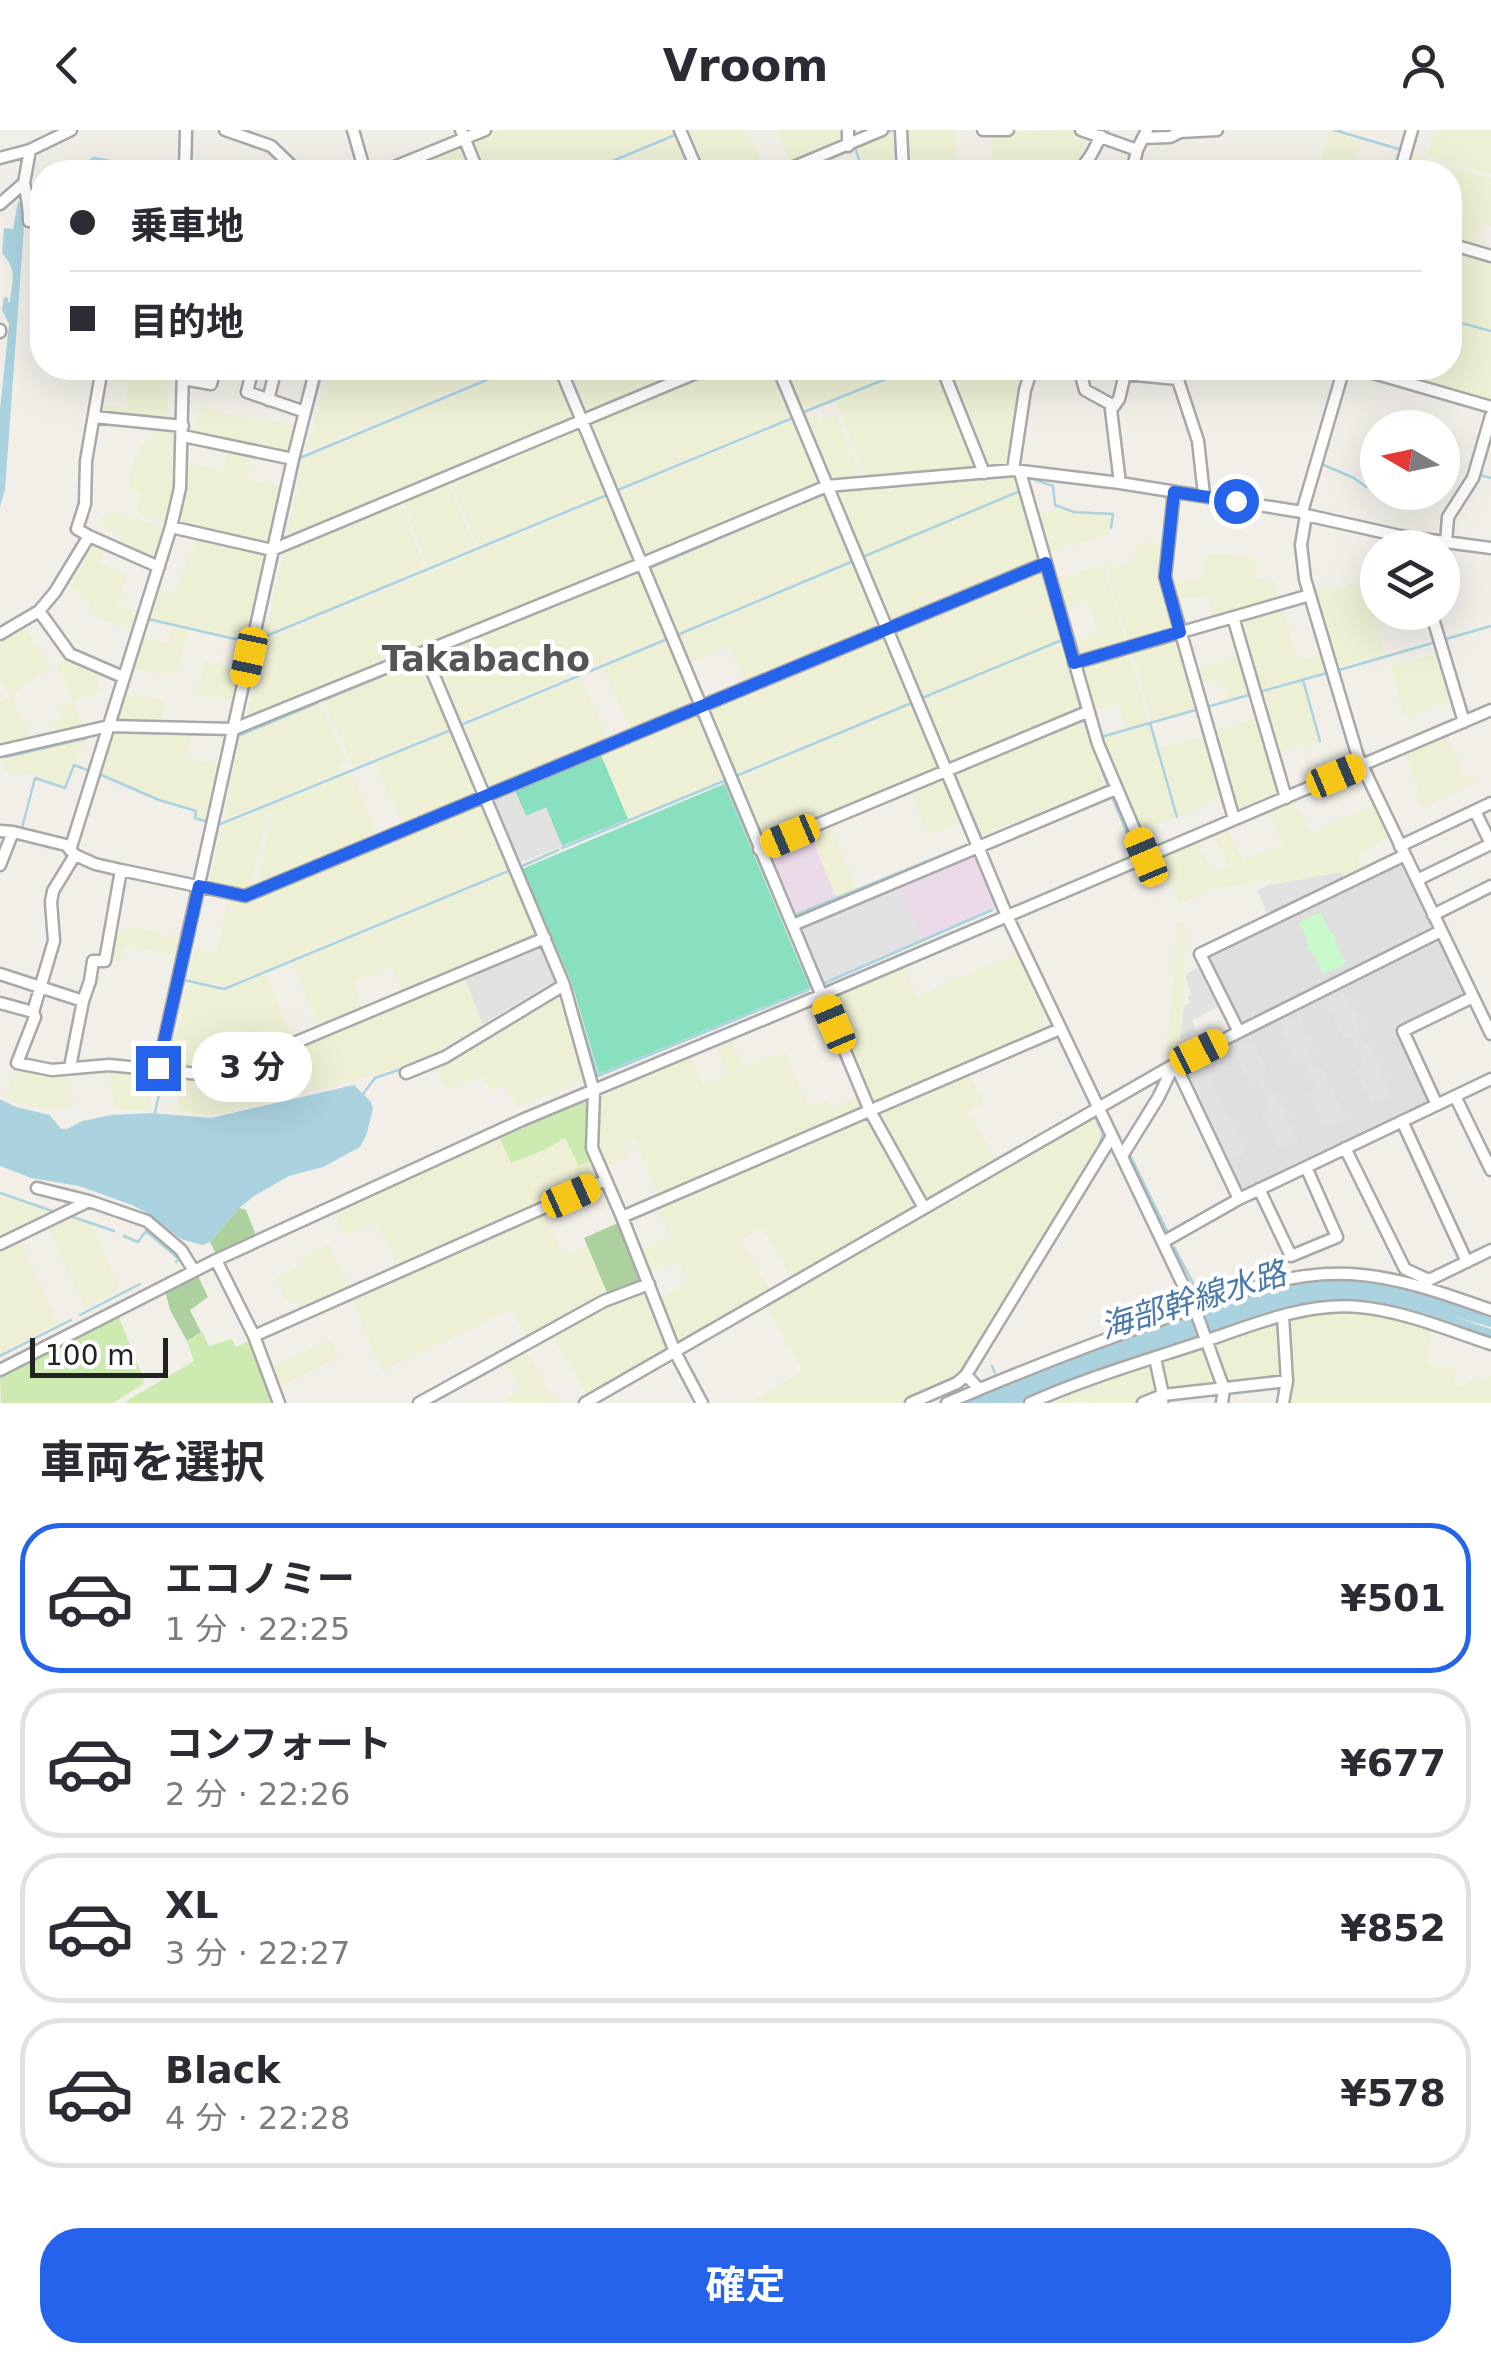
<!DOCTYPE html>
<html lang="ja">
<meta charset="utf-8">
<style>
body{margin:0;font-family:"DejaVu Sans","Noto Sans JP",sans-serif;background:#f2f2f3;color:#2b2b33;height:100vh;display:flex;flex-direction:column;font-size:38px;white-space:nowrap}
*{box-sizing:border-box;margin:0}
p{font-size:32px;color:#7c7c81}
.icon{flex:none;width:55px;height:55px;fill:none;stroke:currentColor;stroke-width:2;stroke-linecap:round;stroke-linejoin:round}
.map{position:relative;height:1273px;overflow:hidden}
.sheet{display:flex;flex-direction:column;background:#fff;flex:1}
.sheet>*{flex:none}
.banner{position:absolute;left:30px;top:30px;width:1432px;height:220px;border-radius:40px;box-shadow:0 10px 40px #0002;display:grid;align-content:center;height:220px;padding:0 40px;background:#fff}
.needle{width:65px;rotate:279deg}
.tools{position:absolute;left:1360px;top:280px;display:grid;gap:20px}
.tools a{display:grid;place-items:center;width:100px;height:100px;border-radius:50%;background:#fff;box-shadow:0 10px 40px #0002;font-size:50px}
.scale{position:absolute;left:30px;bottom:25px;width:138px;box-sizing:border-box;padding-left:10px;border:5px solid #222;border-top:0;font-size:28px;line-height:35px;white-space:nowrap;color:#222;-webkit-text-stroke:8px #fff;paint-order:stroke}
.end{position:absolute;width:45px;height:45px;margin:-22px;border:12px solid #2563eb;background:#fff;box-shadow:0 0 0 5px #fff}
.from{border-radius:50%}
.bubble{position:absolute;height:70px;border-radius:35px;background:#fff;box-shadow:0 10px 40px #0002;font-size:32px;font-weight:700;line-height:70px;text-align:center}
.car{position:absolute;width:30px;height:60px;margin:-30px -15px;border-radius:12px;box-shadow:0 0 8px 2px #0007;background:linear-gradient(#f5c518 24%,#345 0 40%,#f5c518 0 76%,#345 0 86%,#f5c518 0)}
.banner b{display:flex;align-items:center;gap:35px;height:95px;font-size:38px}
.banner b+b{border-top:2px solid #e1e1e2}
.banner i{width:25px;height:25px;background:#2b2b33}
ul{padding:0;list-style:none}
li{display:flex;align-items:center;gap:30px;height:150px;margin:0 20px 15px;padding:0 20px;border:5px solid #e1e1e2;border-radius:40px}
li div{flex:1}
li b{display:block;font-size:38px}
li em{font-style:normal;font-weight:700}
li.on{border-color:#2563eb}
li>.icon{width:90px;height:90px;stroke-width:1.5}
h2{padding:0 40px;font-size:45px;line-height:120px}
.action{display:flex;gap:20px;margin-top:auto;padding:20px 40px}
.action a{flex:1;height:115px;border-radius:40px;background:#2563eb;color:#fff;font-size:40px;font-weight:700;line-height:115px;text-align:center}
header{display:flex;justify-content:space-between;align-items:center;height:130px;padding:0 40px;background:#fff;font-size:45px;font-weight:700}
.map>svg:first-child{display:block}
.residential{fill:#e0dfdf}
.industrial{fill:#ebdbe8}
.farmland{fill:#eef0d5}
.grass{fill:#cdebb0}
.forest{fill:#add19e}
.park{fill:#c8facc}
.pitch{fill:#88e0be}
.parking{fill:#e2e2e2}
.water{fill:#aad3df}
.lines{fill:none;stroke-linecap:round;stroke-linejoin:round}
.stream{stroke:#aad3df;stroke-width:2.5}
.minor-casing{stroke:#a9a9a9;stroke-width:15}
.minor{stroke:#fff;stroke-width:10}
.route{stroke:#2563eb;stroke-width:12}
.labels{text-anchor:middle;stroke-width:9;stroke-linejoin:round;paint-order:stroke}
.water-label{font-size:32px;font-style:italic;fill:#4a7aab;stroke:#fff}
.quarter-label{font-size:35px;font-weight:bold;fill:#555;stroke:#fff}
</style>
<header><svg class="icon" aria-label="back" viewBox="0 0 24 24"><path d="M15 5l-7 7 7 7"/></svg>Vroom<svg class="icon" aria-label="person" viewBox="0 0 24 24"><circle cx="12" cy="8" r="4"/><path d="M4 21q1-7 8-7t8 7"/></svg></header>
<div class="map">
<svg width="1491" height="1273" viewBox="0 0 1491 1273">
<rect width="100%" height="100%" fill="#f2efe9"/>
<path class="residential" d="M1399,732L1404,734L1434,794L1432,801L1242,894L1237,890L1208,830L1209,825Z
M1438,808L1442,810L1467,864L1464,869L1398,902L1430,968L1429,974L1243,1061L1239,1060L1184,947L1192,928Z"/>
<path class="industrial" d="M810,703L836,767L797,783L790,781L768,726L770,720Z
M968,725L978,729L998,777L922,810L898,754Z"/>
<path class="farmland" d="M500,0H673L674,4L581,42H482L470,16L473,11Z
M695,0H748L765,42H705L688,3Z
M777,0H846L842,14L791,35Z
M898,0L901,42H866L859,17Z
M904,0H956L957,42H906Z
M1070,0L1083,2L1084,29L1075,42H993L991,3Z
M1435,0H1491V44L1427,26Z
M1329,1L1361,10L1355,32L1383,40L1386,29L1400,33L1397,42H1323L1322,29Z
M676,7L691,42H591Z
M457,15L462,17L473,42H392Z
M1411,25L1491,48V96L1481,93L1474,118L1450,111V42H1425L1406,37Z
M1450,118L1491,130V200L1450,188Z
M1450,191L1491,203V273L1366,238H1450Z
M113,238H179V243L166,244L168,262V292L97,286V274L125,277L129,253L110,250Z
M330,238H509L306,321Z
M520,238H555L575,287L573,290L286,411L304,328Z
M564,238H703L587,286L584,284Z
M724,238H772L792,286L614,360L590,297L591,292Z
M785,238H908L804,281Z
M917,238H939L979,339L868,348L865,346L836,271Z
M946,238H1030L1009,337L985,338Z
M200,276L264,293L266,289L297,297L291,323L194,301Z
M816,284L820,291L836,285L861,347L860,349L834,351L808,289Z
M794,289L820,352L818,355L647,428L642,426L616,364Z
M154,295L177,298L179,339L170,391L163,392L136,382L140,363L128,360L134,325H139L141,312L151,313Z
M575,300L581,301L607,364L478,416L451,352Z
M227,319L251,324L247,349L284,357L272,413L268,416L179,395L176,393L185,333L224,340Z
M1015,347L1039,433L893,493L865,427L952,390L864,425L839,363Z
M448,353L475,417L428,437L403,371Z
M825,365L852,430L674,504L649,444L652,438Z
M608,367L633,428L631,432L246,591L263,511Z
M400,373L425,438L265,505L284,422Z
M1055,376L1073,384H1112L1109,405L1047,423L1034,381H1053Z
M112,381L161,396L166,400L156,431L117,417L121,406L100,395L102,386L108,389Z
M197,407L269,424L250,510L147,488L156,459L174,464Z
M96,411L107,416L99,432L127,445L118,475L140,482L134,501L98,488L88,480L92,474L71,457Z
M1137,412L1165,415L1177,499L1128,513L1109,447L1110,437L1134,431Z
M1205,423L1256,427V448L1274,450L1279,472L1215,490L1208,466L1174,470L1169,451L1202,450Z
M854,433L880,495L877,500L746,555L730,516L689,534L678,507Z
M1107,433L1106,445L1126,514L1080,529L1076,527L1072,511L1097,503L1088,472L1063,478L1055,449Z
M1040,438L1061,510L923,566L894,499Z
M637,443L641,445L667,506L458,593L431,527Z
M1349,454L1367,456L1386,525L1336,538L1312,459L1333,456L1334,459L1348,458Z
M1282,475L1298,531L1323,524L1328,541L1257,561L1238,488Z
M23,494L50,538L11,565L31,609L0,616V572L10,565L0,552V508Z
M172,496L189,500L175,546L131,538L141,507L168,513Z
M884,506L911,571L733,645L707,581Z
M1179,507L1199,578L1152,591L1131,518Z
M667,510L693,572L691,577L631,602L603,537Z
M1061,512L1080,581L952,634L924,569Z
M1128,519L1148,592L1125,599L1119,574L1092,581L1079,535Z
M1440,522L1454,569L1405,589L1390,537Z
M69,526L95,537L101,563L74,571L83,597L56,602L52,593L62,588L58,578L73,571L56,535Z
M1242,526L1252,562L1227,570L1221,549L1198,555L1194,540Z
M204,530L242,540L236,572L197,565Z
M423,530L452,597L354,637L324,572Z
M581,547L609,612L491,661L486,660L460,598Z
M1302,551L1319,612L1275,623L1258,564Z
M123,563L166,570L160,592L118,591L115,586Z
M320,573L347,633L339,636L341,642L223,690L241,606Z
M912,574L938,636L936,641L763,712L735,649Z
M695,584L698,585L726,649L628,689L601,625Z
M1260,587L1280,661L1236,680L1211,601Z
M1082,590L1105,655L982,706L955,643Z
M1149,595L1176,688L1138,703L1101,609Z
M453,600L479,662L478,666L403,697L375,633Z
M110,603L191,605L188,628L222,635L210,691L197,687L198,679L160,669L98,643Z
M1444,604L1448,606L1462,639L1460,641L1463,648L1471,645L1475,653L1422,678L1414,661L1419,658L1403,621Z
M1207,605L1225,666L1178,686L1158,618Z
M86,609L76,635L72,634L64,656L36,646L3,640L4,630Z
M351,643L379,707L256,758L272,685L268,683L250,760L248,762L209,756L222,696Z
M943,648L961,691L928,705L910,661Z
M1293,668L1311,703L1376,674L1390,706L1360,722L1361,725L1357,727L1363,739L1344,749L1340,742L1272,755L1269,750L1213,759L1179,774L1159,729L1160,725L1197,710L1213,743L1228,736L1212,703L1226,697L1243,731L1282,714L1268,679Z
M483,673L512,738L225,856L189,849L196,818L217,821L228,768L245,771Z
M830,695L857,758L836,767L810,703Z
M514,741L540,803L537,808L404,864L393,838L354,853L364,881L320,899L292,833Z
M1177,792H1184L1186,805L1184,826V874L1178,921H1174L1171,928H1165L1171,876Z
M127,796L184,808L180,823L170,824L124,816L121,831L108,830L113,800L126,802Z
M1020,822L1045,873L1041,902L872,975L827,868L903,835L917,867Z
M266,844L294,910L220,940L211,941L170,937L187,854L224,861Z
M463,845L483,894L423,929L373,946L211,985L176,982L179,946L208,948Z
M557,861L562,862L587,949L516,978L506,955L490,961L482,947L447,960L434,936Z
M731,909L743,938L785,921L808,976L826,969L834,979L861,965L867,979L660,1068L634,1009L623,1014L629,1029L605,1039L595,1013L600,965L691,926L703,955L728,945L716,915Z
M17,938L70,939L74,978H35L17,973L5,966Z
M107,938L155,943L148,981L115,979Z
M967,941L984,972L969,982L998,1033L925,1075L876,983Z
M869,985L920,1077L792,1149L762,1098L741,1110L771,1162L676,1214L659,1169L688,1152L678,1130L649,1142L640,1120L670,1107L657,1076Z
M1094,987L1101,1002L1097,1015L1099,1020L964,1242L955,1249L901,1273H748L802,1241L766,1176Z
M499,1006L511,1033L544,1020L566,1008L593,1030L599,1046L597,1050L399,1139L377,1092L345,1106L334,1081Z
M0,1065L56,1084L0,1112Z
M544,1081L564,1126L587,1116L608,1165L526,1209L512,1179L382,1241L351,1167Z
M66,1086L92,1095L120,1159L85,1178L47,1096Z
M18,1109L59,1193L0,1224V1118Z
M329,1114L351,1160L300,1182L294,1169L286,1171L277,1147L305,1135L302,1128Z
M644,1159L647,1160L669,1217L668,1223L587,1266L551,1204L605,1174Z
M1322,1182H1358L1408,1189L1431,1197L1428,1234L1456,1237L1454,1256H1467L1469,1248L1487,1251L1489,1245H1491V1273H1286L1289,1189Z
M1278,1191L1281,1192L1282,1248L1231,1255L1226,1252L1212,1215L1214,1212Z
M331,1210L338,1227L277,1258L269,1239Z
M1200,1216L1204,1217L1217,1253L1216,1256L1165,1260L1160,1228Z
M525,1218L556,1273H501L520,1259L504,1229Z
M1150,1233L1154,1235L1159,1260L1156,1264L1134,1273H1045Z"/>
<path class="grass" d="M584,970L589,975L585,1010L593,1030L579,1036L565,1008L544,1020L511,1033L499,1006Z
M118,1185L144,1250L143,1254L113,1273H1L0,1244Z
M202,1202L209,1216L232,1209L236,1217L252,1209L275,1273H123L194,1231L187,1211Z"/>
<path class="forest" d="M239,1078L246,1080L255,1103L254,1108L217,1126L210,1112Z
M620,1092L642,1147L641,1153L608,1165L584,1108Z
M197,1144L208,1167L190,1180L201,1202L187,1211L170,1180L165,1161Z"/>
<path class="park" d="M1321,782L1329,801L1334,804L1336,814L1346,834L1323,844L1314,824L1307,818L1308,810L1298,793Z"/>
<path class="pitch" d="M601,625L628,689L562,716L546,678L526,686L515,661Z
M724,654L809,856L807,859L599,944L571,851L522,739Z"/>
<path class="parking" d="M515,661L526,686L546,677L562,716L517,734L492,676L495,670Z
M1341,742L1344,749L1268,785L1257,761L1270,754L1272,755Z
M900,758L922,810L823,853L801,801L802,798Z
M539,814L545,817L559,848L483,894L463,845Z
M1201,836L1220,876L1192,890L1196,902L1180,910L1184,876L1190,873L1187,866L1192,864L1187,852L1186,844Z
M1346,863L1362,895L1357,899L1365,915L1368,914L1393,966L1372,975L1354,939L1364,934L1351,907L1344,910L1326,873Z
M1299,885L1315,918L1310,922L1317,938L1321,937L1346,988L1325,998L1307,962L1317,956L1304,930L1297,933L1279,896Z
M1251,908L1268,940L1262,944L1270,960L1274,959L1299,1010L1278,1020L1260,984L1269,978L1256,952L1250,955L1231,918Z
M1205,937L1246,1023L1226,1033L1184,947Z"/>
<path class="water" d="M18,72L22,73L25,83L5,360L0,377V279L9,194L2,180L4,167L8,168V172H10C12,148 18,142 2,123L4,98L13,99Z
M354,955L371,972L373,979L366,1006L360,1017L323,1037L289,1046L254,1066L239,1078L210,1112L202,1115L181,1109L147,1083L132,1075L79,1056L31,1048L0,1036V969L16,977L50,985L61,999H67L82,991L112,985L151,983L211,988Z
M1343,1150L1398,1156L1491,1185V1197L1452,1186L1491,1199V1209L1417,1184L1319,1174L1271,1183L1208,1202L1081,1247L1020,1273H962L1080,1221L1270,1159L1315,1151Z"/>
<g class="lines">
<path class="stream" d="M1334,0L1402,20
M885,3L893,0
M1107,4L1108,0
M855,17L863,42
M74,42L94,28L171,42
M586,42L675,5
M34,66L35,58H42
M1450,190L1491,201
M784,238L831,349
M712,241L720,238
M804,282L913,238
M300,328L515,238
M1319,333L1354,348L1366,357
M1480,345L1491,348
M1027,347L1053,356L1055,375L1074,382L1113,384L1111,398
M618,360L790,289
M1028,386L1040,431
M281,412L306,301L323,239
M865,426L1020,361
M650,438L823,364
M1042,438L1081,579
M148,489L248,512
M890,492L836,361L1015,346
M895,502L949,633
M677,505L851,432
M259,509L607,365
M1446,509L1491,496
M432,525L636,442L640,444
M1339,540L1436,512
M1303,550L1320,611
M1259,562L1327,543
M922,568L1062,510
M324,570L421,530
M1207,577L1252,564
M1083,588L1108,656
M241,590L279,421
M1150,593L1177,687
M461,595L667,509
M113,602L226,605
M1101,607L1199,579
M6,627L87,608
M99,644L159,670L196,681L195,688L208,692
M954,644L982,709L1108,656
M736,646L909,574
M1112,667L1136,724
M218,695L451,600
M22,698L35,648L65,658L74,635L90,641
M562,718L724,651L783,789
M520,738V737L558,720
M206,751L238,606L317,573
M533,769L548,803
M795,785L967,715
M550,809L569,852L598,946L808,860L810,856L798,824
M184,850L224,859L511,740
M825,853L992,780
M436,926L557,852
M165,935L204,762
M363,964L375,948L410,936
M154,987L163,946
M1095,987L1103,1004L1099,1015
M1131,1027L1168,1103
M0,1063L55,1082
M70,1086L114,1101
M124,1106L138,1112L146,1101L179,1129L176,1132
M1174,1117L1194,1155L1204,1167L1219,1163
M80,1185L140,1154
M683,1223L885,1106
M0,1226L71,1190
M992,1236L995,1243
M925,1273L966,1254"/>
<defs>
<path id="minor" d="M225,0L271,16L298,42
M353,0L365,42
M461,0L478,42
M680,0L698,42
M848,0V16
M901,0L903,42
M983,0H1008
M1081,0L1137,20
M1143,8L1170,7L1180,2L1217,0
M0,28L30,20L71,0
M185,42L186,0
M382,42L485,0
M782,42L882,0
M1079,42L1091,25L1101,6
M1132,42L1137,20L1147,0
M1400,42L1412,0
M24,53C27,66 29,78 29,91L42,93
M0,74L24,53L30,20
M1450,114L1491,126
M0,200V202
M253,238L247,262L305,282
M560,238L870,981L924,1078
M778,238L1007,786L1196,1182L1224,1259L1222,1273
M942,238L984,343
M1083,238L1082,249L1085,260L1114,276
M1174,238L1198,311L1204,365
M1356,238L1491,277
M183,249L211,254L215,238
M268,270L276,238
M94,287L183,296
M183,306L293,329
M1013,340L1025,260L1032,238
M1020,342L1098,614L1146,727
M1120,353L1111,280L1119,269L1125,244L1177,249
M1174,362L1165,447L1234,689
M1302,382L1344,238
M1306,385L1301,415L1305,449L1358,627L1491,904
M171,397L272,420L708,238
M89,406L159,437
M1446,413L1448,387L1473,348L1491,286
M39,481L70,524L123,547
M1431,482L1464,592
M1233,487L1286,668
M0,504L39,481L55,462L89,406L77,399L85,374L86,331L102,238
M424,522L564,855L594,962L592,1018L622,1087L675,1222L702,1273
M1074,533L1310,465
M0,621L109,596L234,599L641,434L827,356L1013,340L1120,353L1302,382L1306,385L1400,406L1491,418
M1475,681L1491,714
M0,701L13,702L66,715L75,725L95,734L121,740
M1400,716L1491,673
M759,719L1087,582
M70,720L171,397L180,358L183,238
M75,725L53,761L51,772L54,811L33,882L35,887L17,933L52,940L109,935L209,945L220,944L545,808
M0,735L13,702
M1417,750L1491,714
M1433,785L1491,756
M793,795L1116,659
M1441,801L1175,934L1239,1069L1491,949
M0,844L83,871L70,937
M83,871L90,851L93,831H105L121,740L245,766L1046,433
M0,873L33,882
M1239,902L1200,824L1405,725
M158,939L293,329L316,238
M406,943L445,927L564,855
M1455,966L1491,1040
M1437,975L1403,901L1473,867
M1402,991L1467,1132
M1345,1018L1405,1139L1429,1150L1491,1120
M1122,1026L1158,968L1174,935
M37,1058L89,1071L147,1091L181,1120L194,1141
M1259,1059L1291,1126L1337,1107L1306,1037
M622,1087L1060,899
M1163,1112L1239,1069
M0,1114L89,1071
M216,1130L254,1206L279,1273
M1283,1186L1287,1251L1283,1273
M254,1206L606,1050
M1155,1228L1163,1265L1162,1273
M0,1240L216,1130L522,990L822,865L1491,580
M979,1259L966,1245L1112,1006
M419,1273L604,1171L649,1154
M585,1273L1175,934
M911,1273L957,1253L966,1245
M947,1273C1017,1243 1088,1215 1160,1190C1221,1168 1285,1140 1351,1144C1399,1147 1446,1164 1491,1180
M1030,1273C1084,1249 1141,1232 1196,1214C1248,1197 1303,1172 1359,1177C1404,1181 1448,1200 1491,1214
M1143,1273L1163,1265L1287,1251"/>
</defs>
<use href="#minor" class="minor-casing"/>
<use href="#minor" class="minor"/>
</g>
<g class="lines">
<path class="route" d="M158,938L199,756L245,766L1046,433L1074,533L1180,502L1165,447L1174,362L1236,371"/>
</g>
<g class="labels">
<g class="water-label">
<text transform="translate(1193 1170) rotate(-17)" y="11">海部幹線水路</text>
</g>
<g class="quarter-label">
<text x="486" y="541">Takabacho</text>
</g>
</g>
</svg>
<div class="tools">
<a><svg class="needle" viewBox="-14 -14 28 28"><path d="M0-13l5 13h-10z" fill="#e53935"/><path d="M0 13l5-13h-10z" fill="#7c7c81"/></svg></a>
<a><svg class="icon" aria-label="layers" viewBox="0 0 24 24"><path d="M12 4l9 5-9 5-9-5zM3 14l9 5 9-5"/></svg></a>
</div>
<div class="scale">100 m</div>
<i class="end from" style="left:1236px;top:371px"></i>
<i class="end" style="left:158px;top:938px"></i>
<div class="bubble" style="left:192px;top:902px;width:120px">3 分</div>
<i class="car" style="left:249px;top:527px;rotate:192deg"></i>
<i class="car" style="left:1336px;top:646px;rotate:67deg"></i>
<i class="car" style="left:790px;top:706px;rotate:247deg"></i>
<i class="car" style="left:1146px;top:727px;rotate:337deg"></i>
<i class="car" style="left:834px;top:894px;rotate:337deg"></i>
<i class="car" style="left:1199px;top:922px;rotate:63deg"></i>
<i class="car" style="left:571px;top:1066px;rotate:66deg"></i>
<div class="banner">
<b><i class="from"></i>乗車地</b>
<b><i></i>目的地</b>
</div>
</div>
<section class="sheet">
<h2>車両を選択</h2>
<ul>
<li class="on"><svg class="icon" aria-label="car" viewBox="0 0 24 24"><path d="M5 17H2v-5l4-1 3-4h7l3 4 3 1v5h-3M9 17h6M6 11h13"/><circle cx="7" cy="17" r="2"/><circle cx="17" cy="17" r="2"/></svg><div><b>エコノミー</b><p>1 分 · 22:25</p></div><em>¥501</em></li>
<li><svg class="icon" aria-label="car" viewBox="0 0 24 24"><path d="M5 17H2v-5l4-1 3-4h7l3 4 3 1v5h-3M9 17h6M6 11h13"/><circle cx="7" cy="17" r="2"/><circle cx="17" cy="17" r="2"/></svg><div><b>コンフォート</b><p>2 分 · 22:26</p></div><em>¥677</em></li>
<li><svg class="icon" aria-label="car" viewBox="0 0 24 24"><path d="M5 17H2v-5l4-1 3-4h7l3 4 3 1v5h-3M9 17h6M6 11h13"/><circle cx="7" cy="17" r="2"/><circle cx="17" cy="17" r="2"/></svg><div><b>XL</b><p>3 分 · 22:27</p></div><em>¥852</em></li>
<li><svg class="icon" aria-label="car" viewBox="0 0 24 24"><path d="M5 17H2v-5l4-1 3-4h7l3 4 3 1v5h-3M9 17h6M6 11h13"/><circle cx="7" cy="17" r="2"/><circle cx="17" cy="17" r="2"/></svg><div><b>Black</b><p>4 分 · 22:28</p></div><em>¥578</em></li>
</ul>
<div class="action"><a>確定</a></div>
</section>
